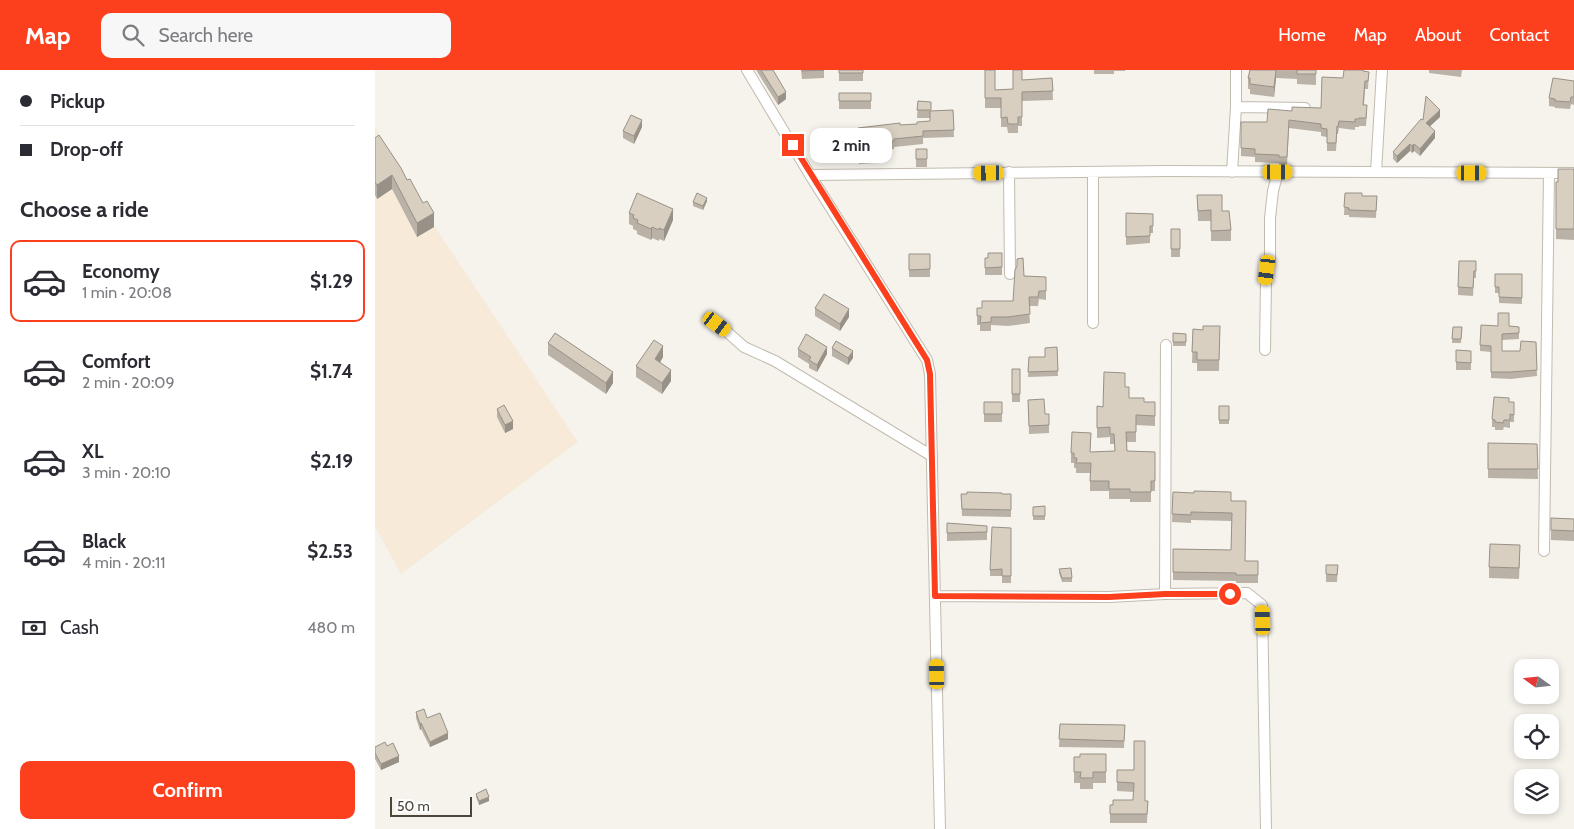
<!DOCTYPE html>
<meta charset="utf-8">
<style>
body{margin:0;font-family:Cabin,sans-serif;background:#f7f7f7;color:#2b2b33;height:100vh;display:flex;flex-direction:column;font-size:19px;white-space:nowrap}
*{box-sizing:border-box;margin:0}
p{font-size:16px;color:#7c7c81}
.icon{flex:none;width:28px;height:28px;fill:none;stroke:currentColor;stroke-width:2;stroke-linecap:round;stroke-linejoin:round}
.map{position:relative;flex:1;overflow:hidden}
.sheet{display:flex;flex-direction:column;background:#fff;width:375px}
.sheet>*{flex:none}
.top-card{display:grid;align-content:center;height:110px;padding:0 20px;background:#fff}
.needle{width:32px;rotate:285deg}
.controls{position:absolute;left:1139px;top:589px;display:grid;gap:10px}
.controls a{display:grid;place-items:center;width:45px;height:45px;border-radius:10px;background:#fff;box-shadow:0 2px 8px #0003;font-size:25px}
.scale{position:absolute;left:15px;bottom:12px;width:82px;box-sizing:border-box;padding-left:5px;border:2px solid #4b4439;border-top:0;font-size:14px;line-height:18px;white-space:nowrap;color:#4b4439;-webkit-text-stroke:4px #fff;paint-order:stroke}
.end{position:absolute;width:22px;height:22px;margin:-11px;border:6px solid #fc3f1d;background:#fff;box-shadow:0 0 0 2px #fff}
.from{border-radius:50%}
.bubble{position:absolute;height:35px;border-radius:10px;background:#fff;box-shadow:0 2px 8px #0003;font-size:16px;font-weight:700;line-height:35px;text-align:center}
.car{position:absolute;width:15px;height:30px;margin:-15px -8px;border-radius:6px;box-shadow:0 0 4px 1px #0007;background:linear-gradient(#f5c518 24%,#345 0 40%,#f5c518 0 76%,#345 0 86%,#f5c518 0)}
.top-card b{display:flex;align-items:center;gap:18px;height:48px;font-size:19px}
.top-card b+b{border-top:1px solid #e1e1e2}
.top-card i{width:12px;height:12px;background:#2b2b33}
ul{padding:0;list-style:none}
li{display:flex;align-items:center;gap:15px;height:82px;margin:0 10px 8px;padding:0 10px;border:2px solid transparent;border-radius:10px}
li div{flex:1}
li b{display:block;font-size:19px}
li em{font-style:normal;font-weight:700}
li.active{border-color:#fc3f1d}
li>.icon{width:45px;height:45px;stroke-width:1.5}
h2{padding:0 20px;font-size:22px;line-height:60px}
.pay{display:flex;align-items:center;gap:12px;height:55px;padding:0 20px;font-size:19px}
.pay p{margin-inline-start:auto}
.cta{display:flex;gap:10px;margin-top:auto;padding:10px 20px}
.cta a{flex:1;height:58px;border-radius:10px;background:#fc3f1d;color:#fff;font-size:20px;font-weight:700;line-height:58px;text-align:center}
header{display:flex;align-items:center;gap:30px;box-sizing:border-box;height:70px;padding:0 25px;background:#fc3f1d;color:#fff}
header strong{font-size:24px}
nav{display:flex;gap:28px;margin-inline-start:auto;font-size:18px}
.search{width:350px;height:45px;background:#f7f7f7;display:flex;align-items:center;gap:12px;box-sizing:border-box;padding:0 18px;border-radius:10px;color:#7c7c81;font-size:19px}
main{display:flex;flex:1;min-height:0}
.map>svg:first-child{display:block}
.commercial{fill:#f7ead8}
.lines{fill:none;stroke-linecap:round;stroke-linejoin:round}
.street-casing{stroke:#c2bbae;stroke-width:12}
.street{stroke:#fff;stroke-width:10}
.wall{fill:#bab2a6}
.shaded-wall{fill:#979187}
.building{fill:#d8cfc1;stroke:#979187}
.route{stroke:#fc3f1d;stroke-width:6}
</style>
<header>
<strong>Map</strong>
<div class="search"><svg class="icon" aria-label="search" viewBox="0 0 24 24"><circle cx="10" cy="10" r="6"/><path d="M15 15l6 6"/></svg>Search here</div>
<nav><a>Home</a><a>Map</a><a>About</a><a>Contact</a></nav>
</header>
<main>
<section class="sheet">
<div class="top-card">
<b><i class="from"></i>Pickup</b>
<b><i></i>Drop-off</b>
</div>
<h2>Choose a ride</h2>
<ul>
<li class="active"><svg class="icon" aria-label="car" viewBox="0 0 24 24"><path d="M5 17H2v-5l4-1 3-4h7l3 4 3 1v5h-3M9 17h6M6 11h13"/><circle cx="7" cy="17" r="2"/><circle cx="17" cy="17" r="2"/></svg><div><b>Economy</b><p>1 min · 20:08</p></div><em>$1.29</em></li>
<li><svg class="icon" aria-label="car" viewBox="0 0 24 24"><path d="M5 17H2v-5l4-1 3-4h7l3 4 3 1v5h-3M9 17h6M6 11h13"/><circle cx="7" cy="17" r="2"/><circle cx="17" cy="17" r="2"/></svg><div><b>Comfort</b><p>2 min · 20:09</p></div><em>$1.74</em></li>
<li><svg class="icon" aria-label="car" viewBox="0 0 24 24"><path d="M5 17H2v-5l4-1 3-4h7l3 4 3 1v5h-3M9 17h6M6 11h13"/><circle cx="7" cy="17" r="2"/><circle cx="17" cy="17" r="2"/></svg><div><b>XL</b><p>3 min · 20:10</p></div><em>$2.19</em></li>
<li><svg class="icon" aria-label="car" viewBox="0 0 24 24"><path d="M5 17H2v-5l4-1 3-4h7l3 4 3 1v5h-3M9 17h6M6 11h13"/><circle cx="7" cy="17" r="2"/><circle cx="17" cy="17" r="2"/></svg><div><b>Black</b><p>4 min · 20:11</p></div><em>$2.53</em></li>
</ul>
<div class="pay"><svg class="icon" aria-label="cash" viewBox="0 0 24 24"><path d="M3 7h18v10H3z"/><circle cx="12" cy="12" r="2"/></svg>Cash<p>480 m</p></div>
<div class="cta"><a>Confirm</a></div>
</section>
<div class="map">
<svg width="1199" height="759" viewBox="0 0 1199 759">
<rect width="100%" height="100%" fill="#f6f3ec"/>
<path class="commercial" d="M0,58L60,157L203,372L26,504L0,457Z"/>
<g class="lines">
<defs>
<path id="street" d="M372,0L435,105L552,290L555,304L565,759
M861,37L930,38
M634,102L635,204
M718,102V253
M857,102L861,37V0
M1001,102L1007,0
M435,105L792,101L1199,103
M334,248L350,260L369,277L400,291L557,386
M890,280L891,210L895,190V148L898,121L903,102
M1169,481L1174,103
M790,524L791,275
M560,526L734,527L790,524L872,523L887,535L891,759"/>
</defs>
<use href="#street" class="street-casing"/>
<use href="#street" class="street"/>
</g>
<path class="wall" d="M381,0H398L411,29L403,35Z
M426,0H449V8L427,9Z
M464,0H488V11H464Z
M610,0L620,20L638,19L647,10L677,8L678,30L647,31V56H643V63H633L632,57H626V38H610Z
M719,0H750V1H739V4H719Z
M875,0H941V15L922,14V9L901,8L899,27L875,24V19H873V8Z
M1054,0H1087L1086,7L1054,3Z
M988,1L994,2L993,19H990L989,35L992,43L991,56H984V57H980V60L964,58L963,64H962L961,81H952V67L946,66V62L914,58L912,95H904V93L880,92V87L866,86V52H892L917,41L946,38L968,8Z
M1199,11V35L1196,34L1195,39L1180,38V37L1174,36V28Z
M464,23H496V39H464Z
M543,31L556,41L578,40L579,67L548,68V74L519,77V79L500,81V93L484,94L483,58L542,54L555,51V48H542Z
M1065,47L1055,56L1060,68L1045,86L1039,81L1037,83L1035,81L1022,93L1018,89V82L1048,50Z
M267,57L259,74L248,68V61Z
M0,68L48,133L59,157L42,167L17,119L2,129L0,125Z
M541,79H552V97H541Z
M1199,99V170L1181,169V112H1183Z
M970,123L987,126H1002L1001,148L974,147V145H969Z
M822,125L847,141L856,160V171H836V151H823Z
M332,131L328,140L318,136V132Z
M254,143L298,150L289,171L284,169V171L277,168L276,170L262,164V161L258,159V156L254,154Z
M751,143L778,144V163H775V173L751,175Z
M796,159H805V187H796Z
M627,183V205H610V188H613Z
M534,184H555V207H534Z
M1101,191V208H1099L1098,226L1083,225V217Z
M1120,204H1147V234L1124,233V223H1120Z
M649,206L671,216V230L664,229L663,236H654L655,253L633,256L616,255V261H605V255H602V238H607L638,231Z
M440,238L474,247L465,261L440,246Z
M845,256L844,301H822V293H817L818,259L828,260Z
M1134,256L1144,257V269L1127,270V281H1145L1161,272L1162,306L1136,309L1116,308V282L1105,281V275Z
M1078,257H1087L1086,273H1077Z
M798,263L811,264V276H798Z
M173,273L238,313L231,324L173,285Z
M682,277L683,306L653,307L654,287H670Z
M457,278L478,288L473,295L457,286Z
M423,279L452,284L442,302L434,298V294L423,287Z
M1081,280L1096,281V300H1081Z
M288,287L285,293L296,311L287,324L261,307V296Z
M637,299H645V332H637Z
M750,317L754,328L769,332L780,342V356L761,355V372H752V381L780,382V421H776V432H755V429H734V421H715V403H701V398H699V393H696V383L740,381L739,374H735V367L722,368V336L728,337Z
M653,330L670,344H674V363L654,364Z
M609,332H627V352H609Z
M1134,332L1139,340V352H1135V358L1129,357L1128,360H1120V357H1117V349Z
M844,336H854V354H844Z
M122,339L138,359L130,363L122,347Z
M1113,373L1162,374L1163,409L1113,408Z
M798,422L856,431L870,491H883V513H861V511L798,510V479L856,480L857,451L816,450V453L797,452Z
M586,424H636V447L587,446Z
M670,436V450H658V437Z
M1176,448L1199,449V471L1176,470Z
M572,453L612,456V470L572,471Z
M636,458V513H627V506H615V500Z
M1145,487L1144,509L1114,508V497Z
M951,495H963L962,512H951Z
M684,499L697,508V512H687L684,503Z
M41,642L52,648L73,669L55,677L46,659L45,660L41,648Z
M685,654L750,655L749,678L684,677Z
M12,676L24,692L6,700L0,689V677Z
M731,684V713H718V719H705V713H699V687H705Z
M742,700H759L770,731H773L772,753H735V735L758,730L759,722L742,721Z
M101,724L114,731L104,735L101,727Z"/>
<path class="shaded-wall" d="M901,0V8L899,27V17Z
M411,22V29L403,35V27Z
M1065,40V47L1051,60V53Z
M267,50V57L259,74V66Z
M1060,61V68L1045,86V79Z
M1035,74V81L1022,93V86Z
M1039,74V81L1037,83V76Z
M17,105V119L2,129V115Z
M332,128V131L328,140V136Z
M298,139V150L289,171V160Z
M59,143V157L42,167V153Z
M277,157V168L276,170V159Z
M474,239V247L465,261V254Z
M288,276V287L280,300V289Z
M452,277V284L442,302V295Z
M478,281V288L473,295V288Z
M296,300V311L287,324V313Z
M238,302V313L231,324V313Z
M138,351V359L130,363V355Z
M46,653V659L45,660V654Z
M73,663V669L55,677V672Z
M24,686V692L6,700V694Z
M114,727V731L104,735V731Z"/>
<path class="building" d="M386,0H398L411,22L403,27Z
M427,0H449L427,1Z
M464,0H488V3H464Z
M610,0H620V20L638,19V0H647V10L677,8L678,21L647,22V47H643V54H633L632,47L626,48V28H610Z
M875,0H901L899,17L875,14V8H873Z
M922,0H941V4H922Z
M969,0H988V1L994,2L993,11H990L988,35H992L991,48H984V49H980V52L964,51L963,57L962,56L961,73H952V59L946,58V54L914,50L912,87H904V85L880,84V79L866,78V52H892L893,39L917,41V37L946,38L947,7L968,8Z
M1178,8L1199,11V27H1196L1195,32L1180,31V29L1174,28Z
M464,23H496V31H464Z
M1051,26L1065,40L1051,53L1060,61L1045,79L1039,74L1037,76L1035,74L1022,86L1018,82L1046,49L1048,50Z
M543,31L556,32V40H542Z
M578,40L579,60L548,61V66L519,69V71L500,74V86L484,87L483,58L525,53V55L542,54V52L555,51V41Z
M256,45L267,50L259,66L248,61Z
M4,65L26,98L32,110L35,109L48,133L52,131L59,143L42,153L17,105L2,115L0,112V68Z
M541,79H552V89H541Z
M1183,99H1199V159H1181V112H1183Z
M262,123L298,139L289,160L284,158V160L277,157L276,159L262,153L263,150L258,148L259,145L254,143Z
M322,123L332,128L328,136L318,132Z
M970,123H987V126H1002L1001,141L974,140V138L969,137Z
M822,125H847V141H854L856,160L836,161V140L823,141Z
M751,143L778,144V156H775V166L751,167Z
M796,159H805V179H796Z
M613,183H627V197L610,198V188H613Z
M534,184H555V199L534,200Z
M648,188L649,206L671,207V221H664L663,227H654L655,244L633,247H616V252L605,253L606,246H602V238H607V231H638L640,200L642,196V189Z
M1084,191H1101V201H1099L1098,218L1083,217Z
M1120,204H1147V228L1124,227V217H1120Z
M449,224L474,239L465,254L440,238Z
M1123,243H1134V256L1144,257V263L1127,264V281H1145L1146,271L1161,272L1162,300L1136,302H1116V276L1105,275L1106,255L1123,256Z
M828,256H845L844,290H822V282H817L818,259L828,260Z
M1078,257H1087L1086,269H1077Z
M180,263L238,302L231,313L173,273Z
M798,263L811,264V272H798Z
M431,264L452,277L442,295L434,290L436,287L423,279Z
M279,270L288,276L280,289L296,300L287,313L261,296Z
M461,271L478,281L473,288L457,278Z
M682,277L683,301L653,302L654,287H670V278Z
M1081,280L1096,281V293L1081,292Z
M637,299H645V324H637Z
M729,302L750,303V317H754V328H769V332H780V346L761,345V362H751L752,381L780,382V411H776V422H755V419H734V411H715L716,393H701L702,388H699V383H696L697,362L716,363L715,382L740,381L739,364H735V357L722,358V336L728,337Z
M1119,327L1134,328V332H1139V345L1135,344V350H1129L1128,353L1120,352V350L1117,349Z
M669,329L670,344H674V355L654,356L653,330Z
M609,332H627V344H609Z
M129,335L138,351L130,355L122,339Z
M844,336H854V350H844Z
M1113,373L1162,374L1163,399H1113Z
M819,421L856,422V431H871L870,491H883V505H861V503L798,502V479L856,480L857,443L816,442V445L797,444L798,422L819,423Z
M592,422L627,423V424H636V440L587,439L586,424H592Z
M670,436V446H658V437Z
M1176,448L1199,449V461L1176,460Z
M572,453L612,456V462L572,463Z
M617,457L636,458V506H627V499L615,500Z
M1115,474L1145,475L1144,498L1114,497Z
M951,495H963L962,505L951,504Z
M696,498L697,508H687L684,499Z
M49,639L52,648L65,643L73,663L55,672L46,653L45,654L41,642Z
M685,654L750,655L749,671L684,669Z
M759,671H770V731H773L772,744H735V735H738V730H758L759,713L742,712V700H759Z
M10,672L12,676L18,673L24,686L6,694L0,683V677Z
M705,684H731V702H718V708H705L706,702H699V687H705Z
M111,719L114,727L104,731L101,724Z"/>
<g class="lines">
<path class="route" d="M418,75L552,290L555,304L560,526L734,527L790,524H855"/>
</g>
</svg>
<div class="controls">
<a><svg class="needle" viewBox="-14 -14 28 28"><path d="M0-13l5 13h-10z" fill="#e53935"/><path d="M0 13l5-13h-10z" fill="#7c7c81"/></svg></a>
<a><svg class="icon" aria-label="locate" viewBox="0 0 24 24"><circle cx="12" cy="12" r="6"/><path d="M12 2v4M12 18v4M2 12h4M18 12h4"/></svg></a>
<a><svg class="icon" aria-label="layers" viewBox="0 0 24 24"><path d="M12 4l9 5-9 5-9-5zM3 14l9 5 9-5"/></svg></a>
</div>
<div class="scale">50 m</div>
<i class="end from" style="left:855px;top:524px"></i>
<i class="end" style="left:418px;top:75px"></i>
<div class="bubble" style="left:435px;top:58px;width:82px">2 min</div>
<i class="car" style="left:903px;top:102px;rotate:90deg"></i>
<i class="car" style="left:614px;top:103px;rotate:269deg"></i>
<i class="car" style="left:1097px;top:103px;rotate:90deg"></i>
<i class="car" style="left:892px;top:200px;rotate:187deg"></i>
<i class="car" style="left:342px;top:254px;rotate:126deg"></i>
<i class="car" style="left:888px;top:550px;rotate:358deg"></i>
<i class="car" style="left:562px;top:604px;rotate:359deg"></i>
</div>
</main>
